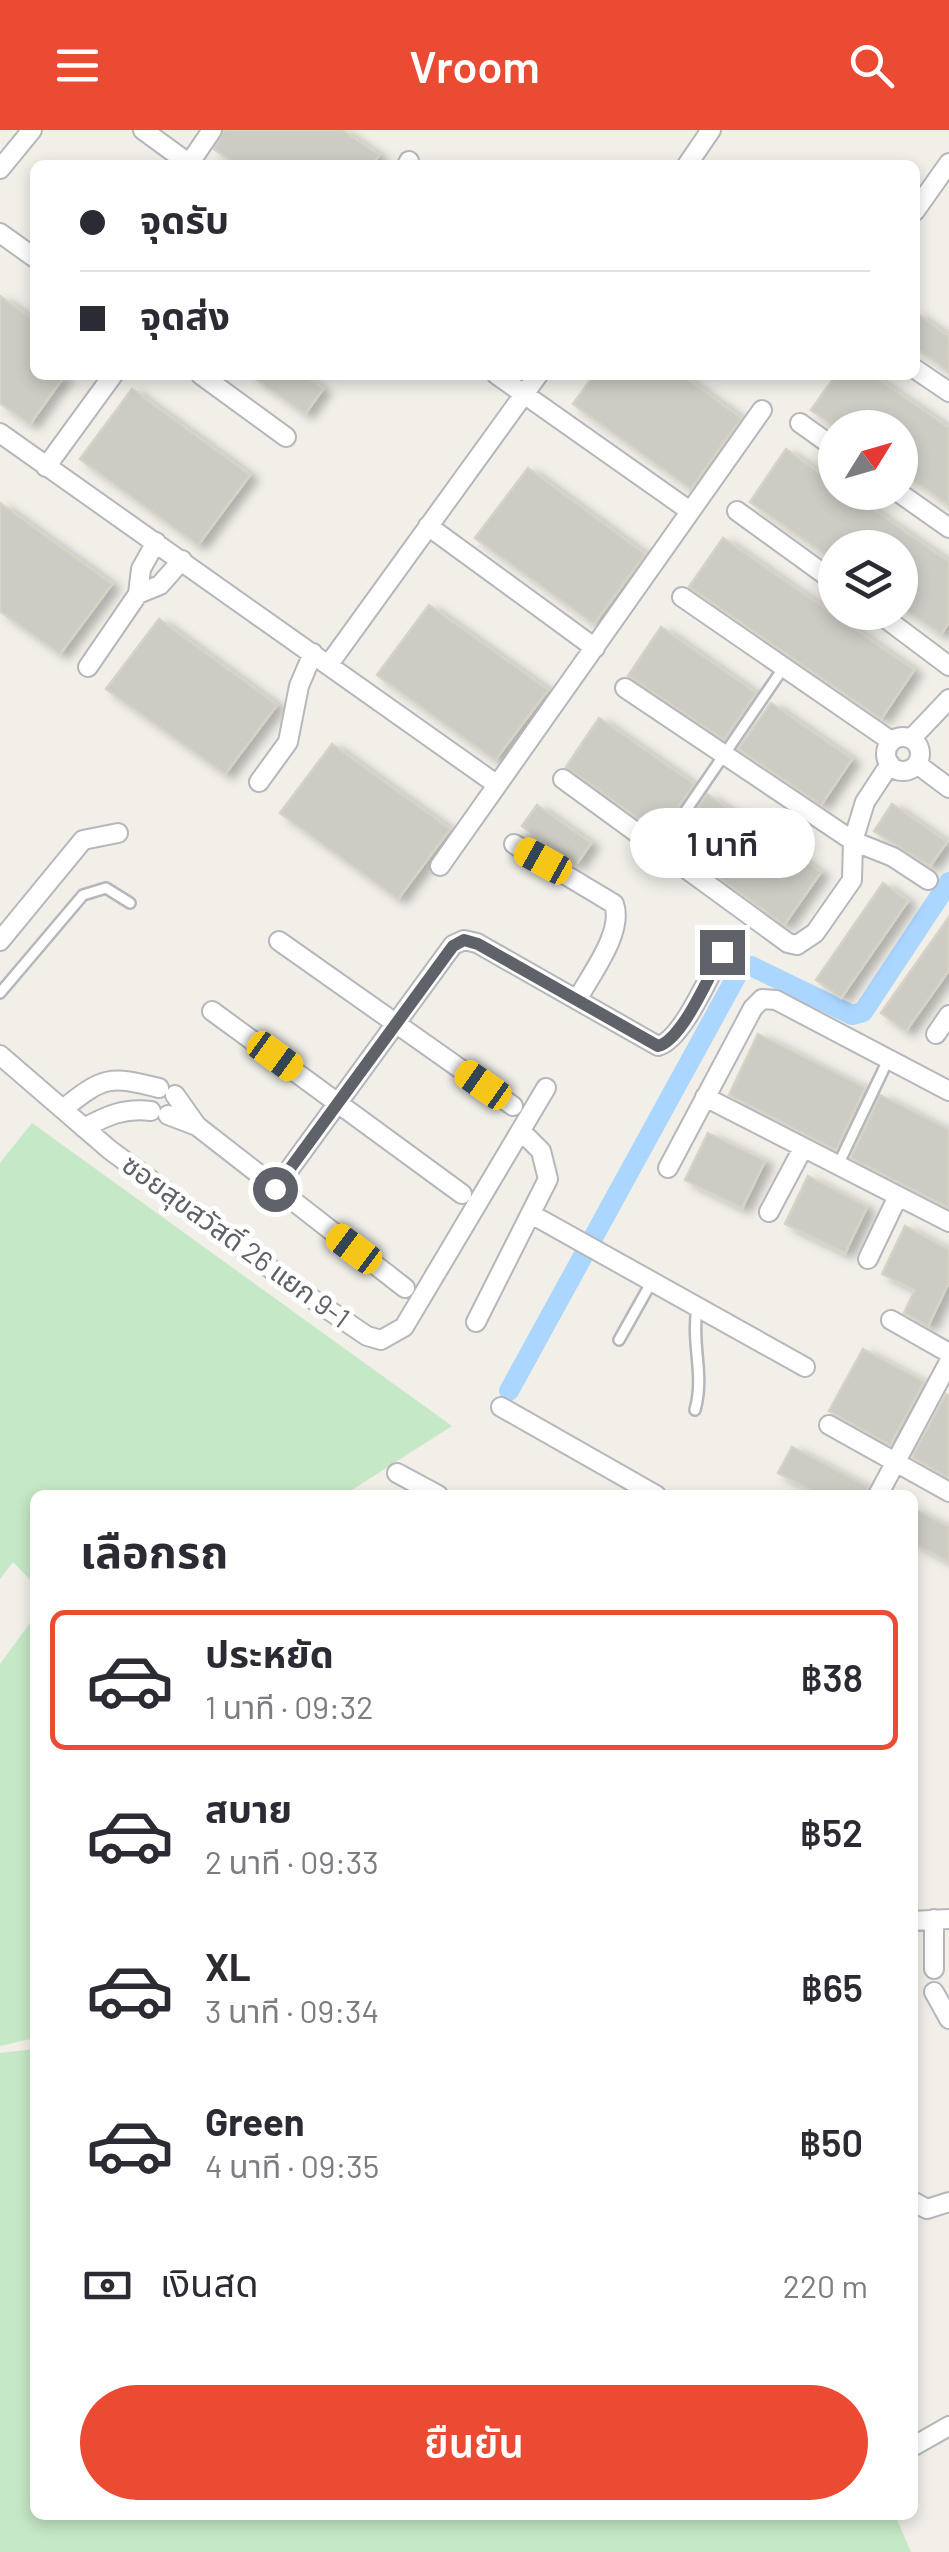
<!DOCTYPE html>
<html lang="th">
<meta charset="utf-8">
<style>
body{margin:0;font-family:Barlow,"Noto Sans Thai",sans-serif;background:#f2f2f3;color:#2b2b33;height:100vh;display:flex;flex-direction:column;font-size:38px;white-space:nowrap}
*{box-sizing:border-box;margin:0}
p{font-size:32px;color:#7c7c81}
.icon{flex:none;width:55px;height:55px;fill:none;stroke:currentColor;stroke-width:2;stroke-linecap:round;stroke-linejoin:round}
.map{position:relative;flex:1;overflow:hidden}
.side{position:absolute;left:30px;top:1360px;width:888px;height:1030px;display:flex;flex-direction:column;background:#fff;border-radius:15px;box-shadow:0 5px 15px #0003}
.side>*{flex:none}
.banner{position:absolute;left:30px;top:30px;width:890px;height:220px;border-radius:15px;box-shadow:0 5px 15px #0003;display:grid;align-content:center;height:220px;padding:0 50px;background:#fff}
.needle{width:65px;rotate:53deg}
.fabs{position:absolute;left:818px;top:280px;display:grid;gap:20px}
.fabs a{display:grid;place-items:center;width:100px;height:100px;border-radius:50%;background:#fff;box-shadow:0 5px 15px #0003;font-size:50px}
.end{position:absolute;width:45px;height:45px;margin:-22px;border:12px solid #5f6268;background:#fff;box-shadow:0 0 0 5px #fff}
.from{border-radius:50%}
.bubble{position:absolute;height:70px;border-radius:35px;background:#fff;box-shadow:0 5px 15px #0003;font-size:32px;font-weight:600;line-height:70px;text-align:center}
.car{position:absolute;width:30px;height:60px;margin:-30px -15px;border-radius:12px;box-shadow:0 0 8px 2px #0007;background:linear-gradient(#f5c518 24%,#345 0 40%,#f5c518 0 76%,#345 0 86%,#f5c518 0)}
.banner b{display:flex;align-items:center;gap:35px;height:95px;font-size:38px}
.banner b+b{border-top:2px solid #e1e1e2}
.banner i{width:25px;height:25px;background:#2b2b33}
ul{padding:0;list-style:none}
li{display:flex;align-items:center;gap:30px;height:140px;margin:0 20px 15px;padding:0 30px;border:5px solid transparent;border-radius:15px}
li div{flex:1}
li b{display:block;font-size:38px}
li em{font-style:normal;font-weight:600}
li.current{border-color:#eb4a33}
li>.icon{width:90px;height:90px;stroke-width:1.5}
h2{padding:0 50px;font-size:45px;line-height:120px}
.pay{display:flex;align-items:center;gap:25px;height:110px;padding:0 50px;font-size:38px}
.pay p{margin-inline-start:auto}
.cta{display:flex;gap:20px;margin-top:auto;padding:20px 50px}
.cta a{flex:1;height:115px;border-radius:60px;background:#eb4a33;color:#fff;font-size:40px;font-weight:600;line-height:115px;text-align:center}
header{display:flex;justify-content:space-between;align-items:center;height:130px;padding:0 50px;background:#eb4a33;color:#fff;font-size:45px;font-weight:600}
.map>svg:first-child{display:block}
.green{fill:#c5e8c6}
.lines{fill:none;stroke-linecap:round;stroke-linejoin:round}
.canal{stroke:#aad6ff;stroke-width:20}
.building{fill:#cccbc4;stroke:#d6d2c6;stroke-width:2.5;filter:url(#shadow)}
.service-casing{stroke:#b5b7bc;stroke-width:14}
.minor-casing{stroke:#b5b7bc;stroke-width:22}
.service{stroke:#fff;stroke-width:9}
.minor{stroke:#fff;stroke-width:18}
.route{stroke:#5f6268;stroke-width:12}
.labels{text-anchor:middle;stroke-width:10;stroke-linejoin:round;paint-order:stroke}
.street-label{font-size:28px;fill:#5f6268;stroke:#fff}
</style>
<header><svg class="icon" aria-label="menu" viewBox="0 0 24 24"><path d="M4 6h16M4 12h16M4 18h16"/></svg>Vroom<svg class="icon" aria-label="search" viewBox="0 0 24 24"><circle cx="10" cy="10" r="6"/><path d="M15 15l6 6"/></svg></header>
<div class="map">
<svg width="949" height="2422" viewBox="0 0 949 2422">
<defs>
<filter id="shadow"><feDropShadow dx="8" dy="4.5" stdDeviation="5" flood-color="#0004"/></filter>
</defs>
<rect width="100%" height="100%" fill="#f1efe8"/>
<path class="green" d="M32,993L452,1296L344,1365H35V1455L13,1432L0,1449V1033Z
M35,1486V1908L0,1916V1534Z
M35,1919V2385H895L911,2422H0V1923Z"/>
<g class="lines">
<path class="canal" d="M509,1261L741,838L751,836L852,885L863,882L949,752"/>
</g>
<path class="building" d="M224,0H342L379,25L372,35H238L214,19Z
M0,166L35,191V245H65L30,294L0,273Z
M915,182L949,207V242L915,217Z
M250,245H304L323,259L305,284Z
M594,245H682L741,288L691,359L573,274Z
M836,245H872L949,298V375L900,341V298H836L811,280Z
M132,259L250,345L198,415L80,329Z
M786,319L835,354V362H848L949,432V492L941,504L900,476V418H881L868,409L855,418H835V431L750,372Z
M528,338L645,424L594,494L475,408Z
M0,373L112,454L60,524L0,481Z
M723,408L914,540L881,589L689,457Z
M429,475L548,560L495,630L377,545Z
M159,489L277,575L225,644L106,559Z
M661,497L756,563L724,610L628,546Z
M771,573L852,629L821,675L738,619Z
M599,588L694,654L660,704L566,637Z
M332,614L450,699L398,769L280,683Z
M707,664L821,742L784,795L673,714Z
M892,674L947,712L930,736L874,701Z
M537,675L591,713L576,735L522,696Z
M883,753L908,771L841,868L816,850Z
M949,787V840L906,901L881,883Z
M758,904L865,958L836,1020L729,965Z
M880,965L949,1000V1078L851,1028Z
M708,1003L765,1031L742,1078L685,1050Z
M808,1046L867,1077L845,1123L785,1094Z
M905,1096L949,1120V1152L928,1196L904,1183L915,1160L882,1144Z
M863,1219L924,1252L890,1315L829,1281Z
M946,1264L949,1266V1348L912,1327Z
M792,1317L868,1357L866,1365H820L778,1343Z
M912,1378L949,1397V1432L912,1412Z"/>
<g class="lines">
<defs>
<path id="service" d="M659,720L784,537
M0,863L83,765L106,758L130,773
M838,1035L888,930
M619,1210L651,1153
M695,1280C705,1243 691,1217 697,1177"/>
<path id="minor" d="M143,0L191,35
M189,34L212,0
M407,35L409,31
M687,35L711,0
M0,39L32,0
M915,81L949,33
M0,103L35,128
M915,239L949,262
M201,245L286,307
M497,245L690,381
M800,293L835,318
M0,303L496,654
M46,337L113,245
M898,362L949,398
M737,381L835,452
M428,396L595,518
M138,464L160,455L182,430
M682,467L891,611
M877,482L949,536
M329,534L538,245
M88,537L138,464L141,439L156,412
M625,558L853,711L865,672L890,634
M886 624a17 17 0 1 1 34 0a17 17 0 1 1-34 0Z
M911,609L949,569
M917,634L949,658
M563,649L788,813L797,815L815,803L852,750L853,711L893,727L928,750
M259,652L288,612L299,556L313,523
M514,714L614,774C624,802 591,844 577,870
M440,736L762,280
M0,811L83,710L118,703
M279,811L513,976
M212,881L462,1064
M936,904L949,885
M0,925L110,1020L305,1164L367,1206L381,1210L404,1197L546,958
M175,965L197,996
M705,967L949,1092
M63,979C103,947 109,945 159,958
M168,985L197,996L405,1158
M84,998C108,985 124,978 151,981
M668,1038L753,878L762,869L776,870L949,961
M275,1059L453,815L464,810L477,813L658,916C682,910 709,846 722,822
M769,1082L803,1018
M531,1084L805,1237
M868,1129L898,1066
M891,1190L949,1223
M476,1192L548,1049L541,1021L521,1001
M501,1277L656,1365
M829,1295L949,1362
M397,1343L438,1365
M878,1365L949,1232
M934,1789V1839
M912,1791L949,1789
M934,1862L949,1889
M912,2071L927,2079L949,2072
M912,2317L949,2296"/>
</defs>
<use href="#service" class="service-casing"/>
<use href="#minor" class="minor-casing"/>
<use href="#service" class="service"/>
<use href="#minor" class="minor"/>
</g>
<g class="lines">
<path class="route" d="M275,1059L453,816L464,810L478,814L658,916C682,910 709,846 722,822"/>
</g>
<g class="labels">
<g class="street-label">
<text transform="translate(236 1111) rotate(36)" y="10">ซอยสุขสวัสดิ์ 26 แยก 9-1</text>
</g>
</g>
</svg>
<div class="fabs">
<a><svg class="needle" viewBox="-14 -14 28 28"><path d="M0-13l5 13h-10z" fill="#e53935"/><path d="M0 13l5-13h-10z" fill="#7c7c81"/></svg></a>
<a><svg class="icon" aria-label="layers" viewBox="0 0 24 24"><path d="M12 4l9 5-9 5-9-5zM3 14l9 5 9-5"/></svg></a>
</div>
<i class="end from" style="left:275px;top:1059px"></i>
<i class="end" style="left:722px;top:822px"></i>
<div class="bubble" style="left:630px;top:678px;width:185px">1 นาที</div>
<i class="car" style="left:543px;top:731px;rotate:299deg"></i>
<i class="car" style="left:275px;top:926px;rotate:126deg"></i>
<i class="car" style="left:483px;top:955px;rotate:305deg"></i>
<i class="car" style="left:354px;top:1119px;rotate:307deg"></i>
<div class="banner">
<b><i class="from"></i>จุดรับ</b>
<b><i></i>จุดส่ง</b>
</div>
<section class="side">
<h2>เลือกรถ</h2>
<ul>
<li class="current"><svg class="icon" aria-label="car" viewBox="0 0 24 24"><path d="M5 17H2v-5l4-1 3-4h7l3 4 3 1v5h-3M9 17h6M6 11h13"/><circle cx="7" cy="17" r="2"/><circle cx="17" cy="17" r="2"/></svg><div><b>ประหยัด</b><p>1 นาที · 09:32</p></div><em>฿38</em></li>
<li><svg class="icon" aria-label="car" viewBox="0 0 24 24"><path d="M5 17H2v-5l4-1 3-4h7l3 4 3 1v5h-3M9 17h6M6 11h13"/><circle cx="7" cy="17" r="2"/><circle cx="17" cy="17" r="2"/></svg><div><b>สบาย</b><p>2 นาที · 09:33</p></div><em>฿52</em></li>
<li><svg class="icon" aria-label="car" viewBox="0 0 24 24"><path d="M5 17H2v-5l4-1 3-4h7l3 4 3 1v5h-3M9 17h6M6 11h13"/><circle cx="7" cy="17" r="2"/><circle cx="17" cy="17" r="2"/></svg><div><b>XL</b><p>3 นาที · 09:34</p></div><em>฿65</em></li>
<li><svg class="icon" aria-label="car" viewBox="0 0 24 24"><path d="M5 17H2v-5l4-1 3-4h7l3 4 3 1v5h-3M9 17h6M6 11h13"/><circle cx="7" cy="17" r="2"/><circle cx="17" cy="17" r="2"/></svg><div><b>Green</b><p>4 นาที · 09:35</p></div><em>฿50</em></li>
</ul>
<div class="pay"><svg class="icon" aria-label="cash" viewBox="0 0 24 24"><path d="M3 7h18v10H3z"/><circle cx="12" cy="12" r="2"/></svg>เงินสด<p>220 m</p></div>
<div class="cta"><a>ยืนยัน</a></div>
</section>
</div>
